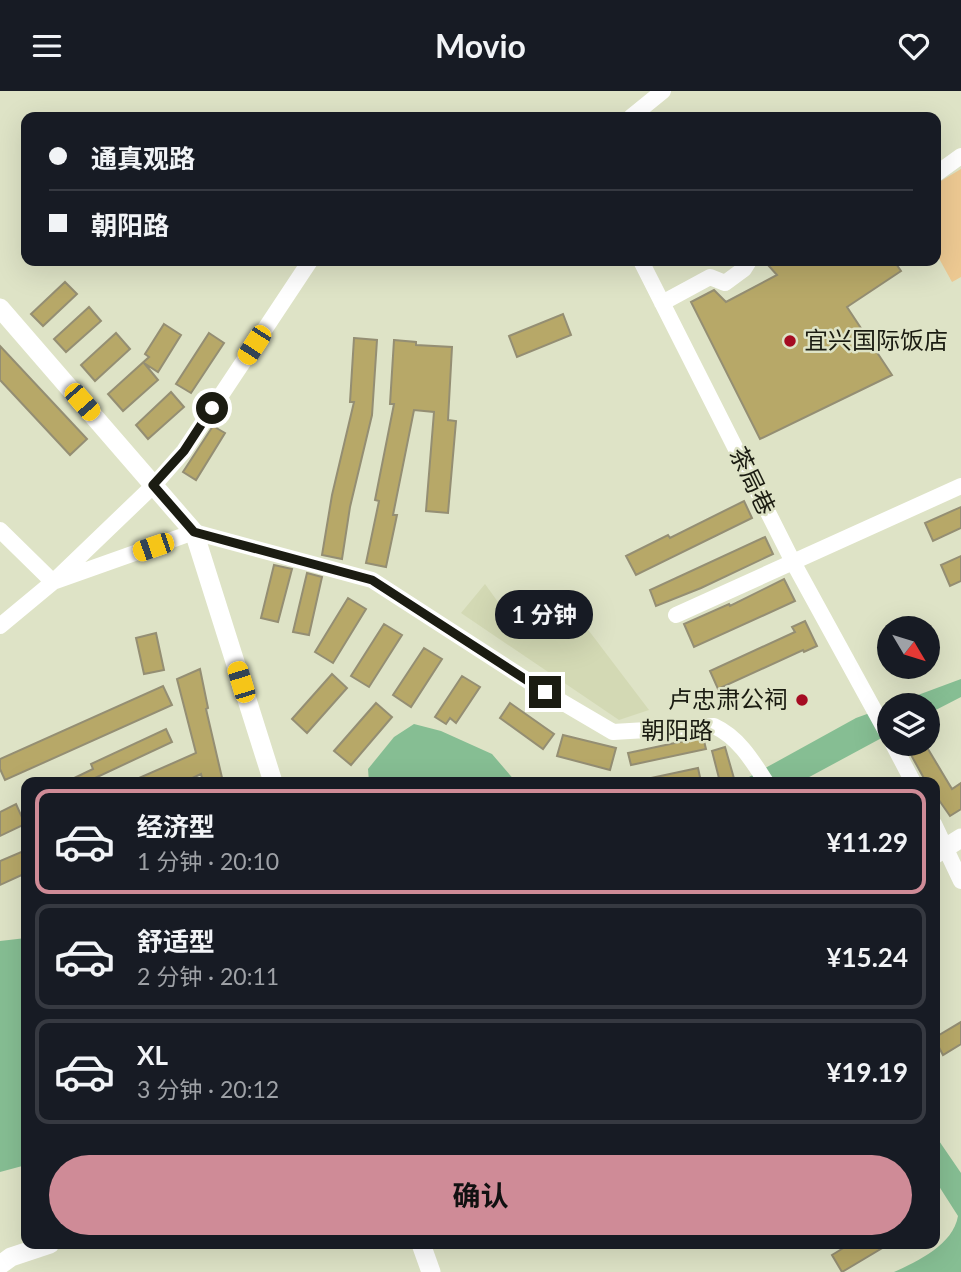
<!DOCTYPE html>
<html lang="zh">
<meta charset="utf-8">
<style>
body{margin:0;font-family:Lato,"Noto Sans SC",sans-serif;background:#20242c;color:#f1f3f6;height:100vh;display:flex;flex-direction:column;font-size:26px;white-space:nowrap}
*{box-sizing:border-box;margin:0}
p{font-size:23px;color:#9ea1a6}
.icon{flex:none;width:38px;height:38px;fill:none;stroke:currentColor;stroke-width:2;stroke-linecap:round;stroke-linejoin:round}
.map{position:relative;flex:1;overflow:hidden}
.side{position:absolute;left:21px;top:686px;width:919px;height:472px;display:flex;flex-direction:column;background:#171b24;border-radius:14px;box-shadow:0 7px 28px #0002}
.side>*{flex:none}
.banner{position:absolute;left:21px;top:21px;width:920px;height:154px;border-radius:14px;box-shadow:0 7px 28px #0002;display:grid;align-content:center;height:154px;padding:0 28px;background:#171b24}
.needle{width:46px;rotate:128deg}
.tools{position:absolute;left:877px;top:525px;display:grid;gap:14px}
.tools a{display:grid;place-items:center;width:63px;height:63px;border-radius:50%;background:#171b24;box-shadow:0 7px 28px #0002;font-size:35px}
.end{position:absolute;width:32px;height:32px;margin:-16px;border:9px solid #1b1c12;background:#fff;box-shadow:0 0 0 4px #fff}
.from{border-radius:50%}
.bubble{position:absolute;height:49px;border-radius:24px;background:#171b24;box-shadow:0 7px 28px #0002;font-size:23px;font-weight:700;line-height:49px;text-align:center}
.car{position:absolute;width:21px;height:42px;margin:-21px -10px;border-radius:9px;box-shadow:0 0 5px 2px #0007;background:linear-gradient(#f5c518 24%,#345 0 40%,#f5c518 0 76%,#345 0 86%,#f5c518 0)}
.banner b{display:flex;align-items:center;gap:24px;height:66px;font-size:26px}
.banner b+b{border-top:2px solid #363941}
.banner i{width:18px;height:18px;background:#f1f3f6}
ul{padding:12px 0 0;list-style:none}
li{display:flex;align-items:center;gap:21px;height:105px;margin:0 14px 10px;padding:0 14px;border:4px solid #363941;border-radius:14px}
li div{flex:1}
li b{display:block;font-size:26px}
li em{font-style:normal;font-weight:700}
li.current{border-color:#cf8b97}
li>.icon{width:63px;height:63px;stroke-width:1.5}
.cta{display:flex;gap:14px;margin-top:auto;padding:14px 28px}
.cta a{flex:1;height:80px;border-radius:42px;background:#cf8b97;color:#111;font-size:28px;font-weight:700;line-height:80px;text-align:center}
header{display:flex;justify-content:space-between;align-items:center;height:91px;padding:0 28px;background:#171b24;font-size:32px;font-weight:700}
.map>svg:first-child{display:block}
.built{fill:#d3d9b4}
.green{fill:#edc992}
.water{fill:#86be93}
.building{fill:#b7a868;stroke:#948e73;stroke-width:2}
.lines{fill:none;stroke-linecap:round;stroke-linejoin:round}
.minor{stroke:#fff;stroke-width:16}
.major{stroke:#fff;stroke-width:19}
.route{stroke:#1b1c12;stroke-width:9}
.poi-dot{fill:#a50c22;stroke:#dee3c6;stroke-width:2.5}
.labels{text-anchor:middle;stroke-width:5;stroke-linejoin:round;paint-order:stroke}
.poi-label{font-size:24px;fill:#1b1c12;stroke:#dee3c6;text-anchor:start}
.street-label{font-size:24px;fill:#1b1c12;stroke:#dee3c6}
</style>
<header><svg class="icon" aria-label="menu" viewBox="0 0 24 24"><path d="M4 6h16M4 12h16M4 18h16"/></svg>Movio<svg class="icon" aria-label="heart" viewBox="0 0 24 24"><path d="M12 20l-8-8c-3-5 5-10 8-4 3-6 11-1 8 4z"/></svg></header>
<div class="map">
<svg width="961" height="1181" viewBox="0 0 961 1181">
<rect width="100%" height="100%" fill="#dee3c6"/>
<path class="built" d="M485,493L511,529L561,503L649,619L619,629L461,522Z"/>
<path class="green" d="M961,78V186L952,191L936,162V93Z"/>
<path class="water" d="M961,588V606L928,623V614H891Z
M889,615V643L800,691H740L856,627Z
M414,633L441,640L492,663L516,691H369L368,678L394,646Z
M26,847V1074L0,1081V850Z
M935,1044L961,1082V1181H894C918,1170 953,1154 958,1125L935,1089Z"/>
<path class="building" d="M783,170H805L815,174L821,170H894L901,180L847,216L892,284L760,348L691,211L714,199L726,211L777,184L768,174Z
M65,191L77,203L43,235L31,223Z
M89,216L101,230L66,261L54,248Z
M563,223L571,244L517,266L509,245Z
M164,233L181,244L158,281L144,272L158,289L123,320L108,303L149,266L145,263Z
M116,242L130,258L95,290L81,274Z
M209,242L224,252L191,302L176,293Z
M354,247L377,249L372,324L350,416L342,468L322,464L332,404L354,311H350Z
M394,249L416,251V254L452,256L448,329L456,330L448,422L426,420L434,321L414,319L393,424H397L386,476L366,472L379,410L375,409L394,313H390Z
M0,255L87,348L70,364L0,289Z
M171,301L184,316L148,348L136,334Z
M213,335L225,342L196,389L183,381Z
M744,410L752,427L636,484L626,465L668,444L670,447Z
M961,416V437L933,450L925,432Z
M765,446L773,463L701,497L656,515L650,499Z
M961,465V490L950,495L941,474Z
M274,474L292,478L278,531L261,527Z
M307,482L322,486L309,544L293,541Z
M784,488L795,510L694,556L684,533L729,513L730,515Z
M348,507L366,518L333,572L315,561Z
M805,530L817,555L804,561L803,559L718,598L710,580L795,541L792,536Z
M384,533L402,544L369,596L351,585Z
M156,542L164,579L144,583L136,547Z
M424,557L442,568L411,616L393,604Z
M200,578L208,617L206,618L223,691H203L201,683L184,691H130L196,662L177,588Z
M332,583L347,597L307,642L292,628Z
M462,585L480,596L456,632L450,627L446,633L435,626Z
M163,595L172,614L5,689L0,678V668Z
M376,612L392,626L351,674L334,660Z
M510,612L554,643L543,658L500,627Z
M166,638L172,651L95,687L97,691H66L93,678L91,673Z
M563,644L616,657L610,679L557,665Z
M703,646L706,658L631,674L628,662Z
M905,653H925L952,698L961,692V718L950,725L934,702V691H926Z
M725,656L735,691H720L712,660Z
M698,677L701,691H652L651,687Z
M16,713L25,733L0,745V721Z
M26,759V782L0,794V770Z
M961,931V953L943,964L934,947Z
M850,1153H889L842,1181L832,1164Z"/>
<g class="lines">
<path class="minor" d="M631,26L663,0
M936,83L961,65
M641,170L793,471L889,646
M662,212L710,186L725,192L744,178L749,170
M0,439L53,491L194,441L372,489L545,601L613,641L714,635C738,646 752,669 766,691
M676,524L961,395
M0,535L53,491L154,394L184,360L310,170
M893,653L913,691
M934,733L961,790"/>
<path class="major" d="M0,217L194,441L273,691
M934,764L961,747
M421,1153L431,1181
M0,1174L11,1166L50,1153"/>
</g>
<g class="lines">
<path class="route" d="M212,317L184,360L153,394L194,441L372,489L545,601"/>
</g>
<g class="poi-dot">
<circle cx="790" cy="250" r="7"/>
<circle cx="802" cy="609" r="7"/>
</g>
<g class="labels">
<g class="poi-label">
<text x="804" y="258">宜兴国际饭店</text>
<text x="788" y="617" text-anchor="end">卢忠肃公祠</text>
</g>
<g class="street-label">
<text transform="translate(752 390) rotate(64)" y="8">茶局巷</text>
<text x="677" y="648">朝阳路</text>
</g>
</g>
</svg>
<div class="tools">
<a><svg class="needle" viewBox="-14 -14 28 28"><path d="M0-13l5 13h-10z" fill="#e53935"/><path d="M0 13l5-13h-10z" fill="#9ea1a6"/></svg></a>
<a><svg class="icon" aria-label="layers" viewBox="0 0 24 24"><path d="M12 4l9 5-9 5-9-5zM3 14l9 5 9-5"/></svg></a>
</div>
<i class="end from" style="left:212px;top:317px"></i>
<i class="end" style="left:545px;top:601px"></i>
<div class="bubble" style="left:495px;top:499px;width:98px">1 分钟</div>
<i class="car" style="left:254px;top:254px;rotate:213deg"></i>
<i class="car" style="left:82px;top:311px;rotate:139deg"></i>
<i class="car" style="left:153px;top:456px;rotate:251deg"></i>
<i class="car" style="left:241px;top:591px;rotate:343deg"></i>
<div class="banner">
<b><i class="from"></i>通真观路</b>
<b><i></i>朝阳路</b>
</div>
<section class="side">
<ul>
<li class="current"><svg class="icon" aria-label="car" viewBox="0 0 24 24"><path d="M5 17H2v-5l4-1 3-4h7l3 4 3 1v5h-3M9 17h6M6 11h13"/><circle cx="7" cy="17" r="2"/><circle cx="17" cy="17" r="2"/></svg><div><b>经济型</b><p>1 分钟 · 20:10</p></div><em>¥11.29</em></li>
<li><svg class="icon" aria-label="car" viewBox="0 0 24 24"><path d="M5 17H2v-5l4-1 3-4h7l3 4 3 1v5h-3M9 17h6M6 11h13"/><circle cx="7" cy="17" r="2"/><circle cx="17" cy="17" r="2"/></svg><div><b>舒适型</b><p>2 分钟 · 20:11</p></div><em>¥15.24</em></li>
<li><svg class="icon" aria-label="car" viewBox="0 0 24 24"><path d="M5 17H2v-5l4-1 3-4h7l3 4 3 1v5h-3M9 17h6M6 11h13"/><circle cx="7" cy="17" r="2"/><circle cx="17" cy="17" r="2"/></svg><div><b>XL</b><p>3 分钟 · 20:12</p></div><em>¥19.19</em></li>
</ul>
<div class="cta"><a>确认</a></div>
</section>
</div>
